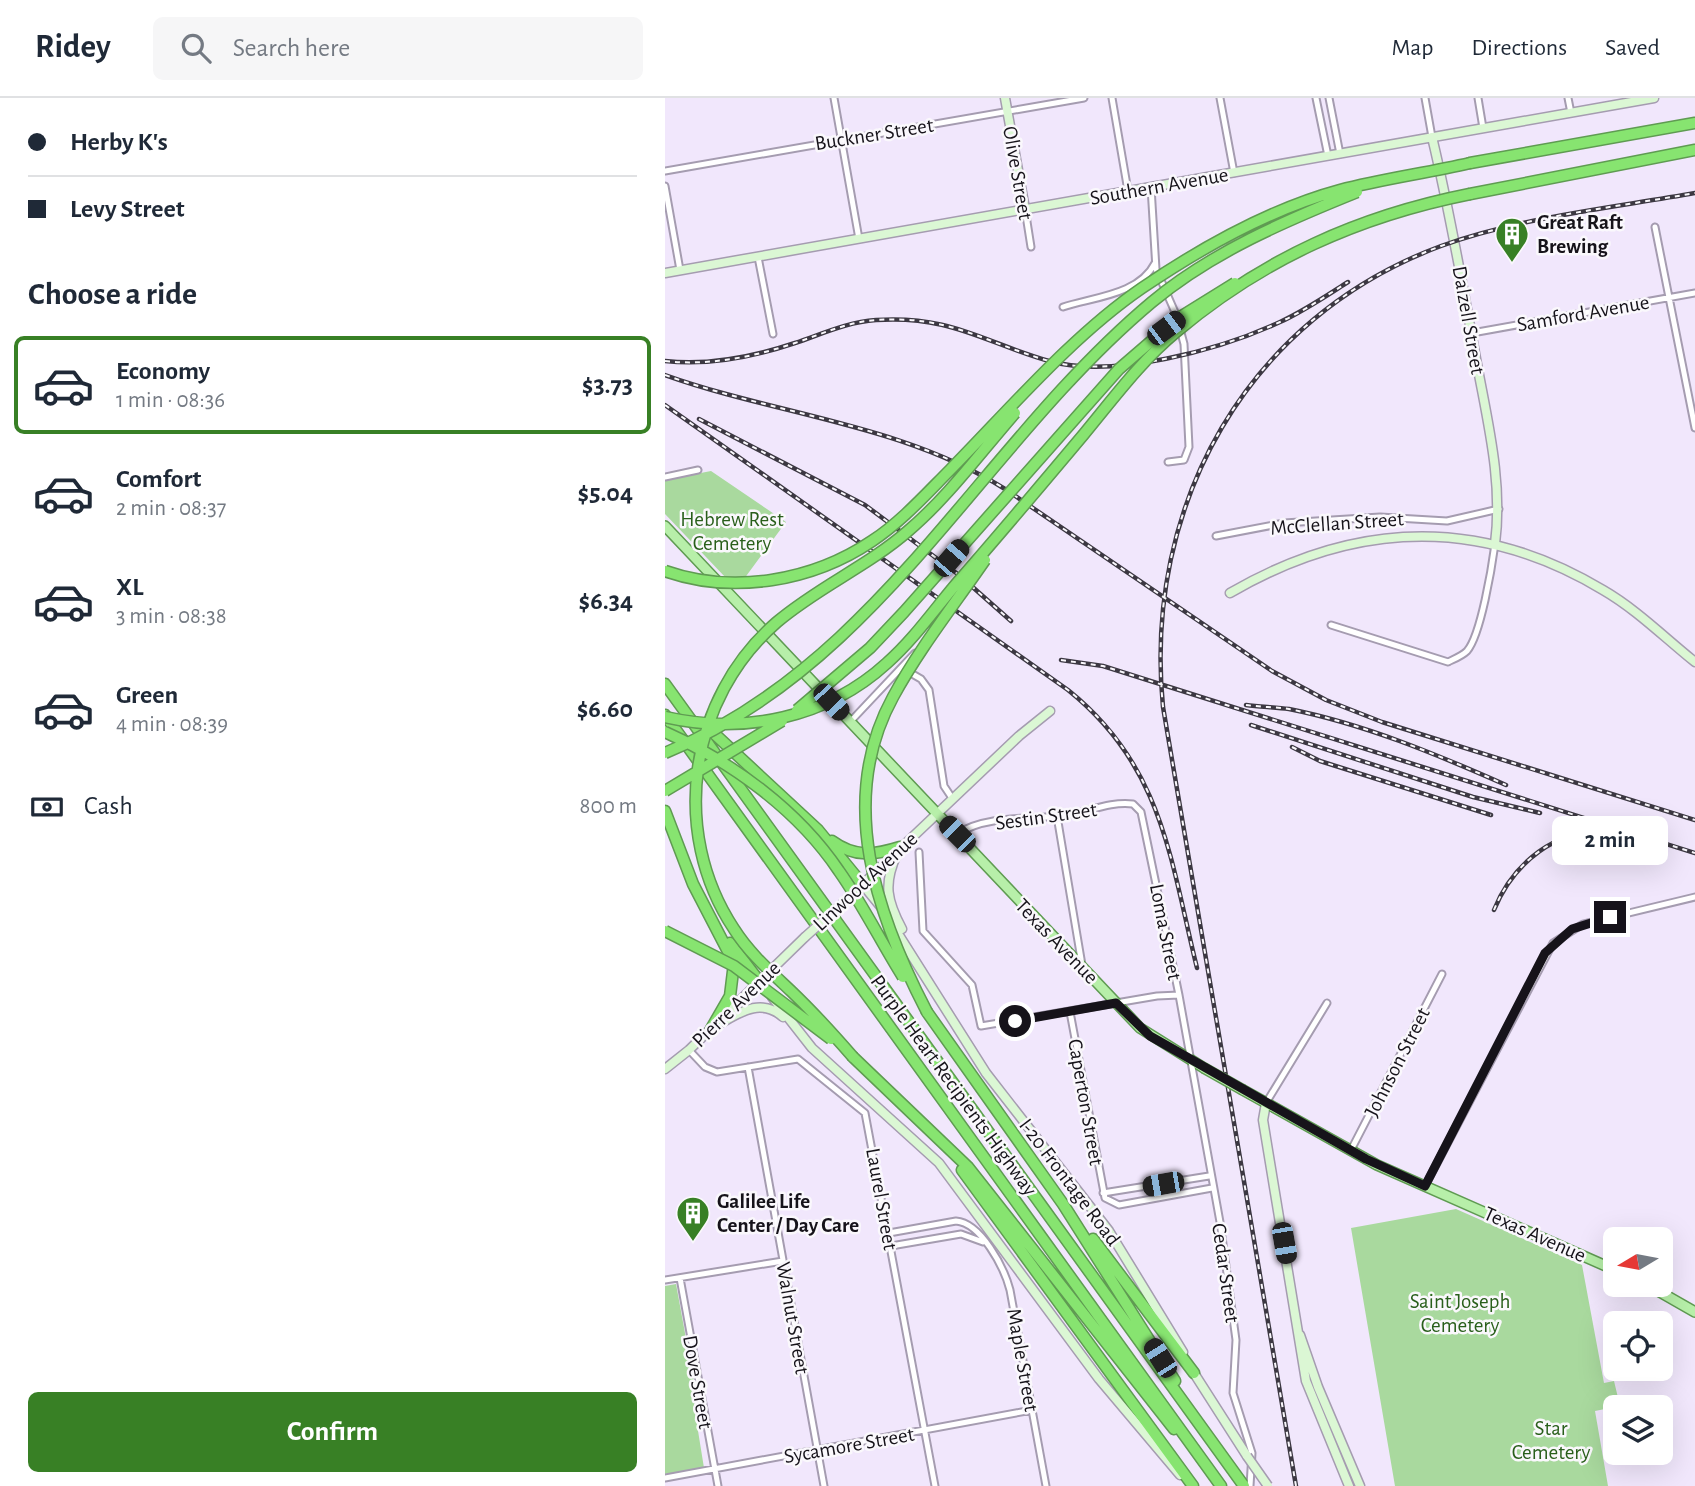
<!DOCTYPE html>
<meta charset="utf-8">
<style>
body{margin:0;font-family:"Alegreya Sans",sans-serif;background:#f6f6f7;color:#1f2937;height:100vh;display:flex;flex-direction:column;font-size:26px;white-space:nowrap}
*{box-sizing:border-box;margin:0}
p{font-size:23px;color:#747a83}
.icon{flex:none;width:38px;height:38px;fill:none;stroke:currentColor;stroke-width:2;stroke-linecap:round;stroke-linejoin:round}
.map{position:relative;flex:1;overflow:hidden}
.details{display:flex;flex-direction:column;background:#fff;width:665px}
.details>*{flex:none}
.hud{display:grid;align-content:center;height:154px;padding:0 28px;background:#fff}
.needle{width:46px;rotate:260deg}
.controls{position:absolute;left:938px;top:1129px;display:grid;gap:14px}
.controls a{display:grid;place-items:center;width:70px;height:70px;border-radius:10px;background:#fff;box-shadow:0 7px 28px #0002;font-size:35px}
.end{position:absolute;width:32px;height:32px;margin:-16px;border:9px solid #16131a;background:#fff;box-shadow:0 0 0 4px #fff}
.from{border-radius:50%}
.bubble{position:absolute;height:49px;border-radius:10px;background:#fff;box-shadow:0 7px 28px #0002;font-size:23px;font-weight:700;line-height:49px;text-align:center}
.car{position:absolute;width:21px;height:42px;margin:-21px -10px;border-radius:9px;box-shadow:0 0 5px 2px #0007;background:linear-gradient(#222 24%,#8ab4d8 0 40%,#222 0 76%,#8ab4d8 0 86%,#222 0)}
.hud b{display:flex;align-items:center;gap:24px;height:66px;font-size:26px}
.hud b+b{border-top:2px solid #e0e1e3}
.hud i{width:18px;height:18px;background:#1f2937}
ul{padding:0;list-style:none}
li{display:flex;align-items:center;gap:21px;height:98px;margin:0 14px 10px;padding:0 14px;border:4px solid transparent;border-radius:10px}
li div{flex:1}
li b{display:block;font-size:26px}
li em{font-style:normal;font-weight:700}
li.selected{border-color:#388025}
li>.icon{width:63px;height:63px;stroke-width:1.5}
h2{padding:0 28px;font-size:32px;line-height:84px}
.pay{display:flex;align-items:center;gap:18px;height:77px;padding:0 28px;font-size:26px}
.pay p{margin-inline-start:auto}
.button{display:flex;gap:14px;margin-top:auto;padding:14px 28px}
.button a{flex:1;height:80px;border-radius:10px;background:#388025;color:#fff;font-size:28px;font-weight:700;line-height:80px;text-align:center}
header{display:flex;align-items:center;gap:42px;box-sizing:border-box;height:98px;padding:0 35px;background:#fff;border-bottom:2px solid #e0e1e3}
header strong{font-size:33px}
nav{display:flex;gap:38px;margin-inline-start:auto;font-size:24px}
.search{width:490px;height:63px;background:#f6f6f7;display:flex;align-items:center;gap:18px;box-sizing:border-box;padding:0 24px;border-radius:10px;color:#747a83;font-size:26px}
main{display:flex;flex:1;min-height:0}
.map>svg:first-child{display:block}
.green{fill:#a9d99e}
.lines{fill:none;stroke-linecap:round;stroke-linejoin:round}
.street-casing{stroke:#a59cb0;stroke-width:9}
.secondary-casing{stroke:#a59cb0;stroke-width:11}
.primary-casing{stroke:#5f9b52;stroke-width:12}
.highway-casing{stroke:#5f9b52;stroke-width:13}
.street{stroke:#fff;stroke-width:5}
.secondary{stroke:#dbf7d4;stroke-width:8}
.primary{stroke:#b7efa9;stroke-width:9}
.highway{stroke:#87e470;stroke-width:10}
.rail-casing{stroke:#3c3842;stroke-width:4.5}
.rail{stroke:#faf8fc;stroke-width:2;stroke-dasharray:5;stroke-linecap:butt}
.secondary-bridge-casing{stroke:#a59cb0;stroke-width:11;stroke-linecap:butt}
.primary-bridge-casing{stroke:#5f9b52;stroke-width:12;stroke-linecap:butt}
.highway-bridge-casing{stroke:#5f9b52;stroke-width:13;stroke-linecap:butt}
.secondary-bridge{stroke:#dbf7d4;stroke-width:8}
.primary-bridge{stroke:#b7efa9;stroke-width:9}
.highway-bridge{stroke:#87e470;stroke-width:10}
.route{stroke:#16131a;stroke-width:9}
.labels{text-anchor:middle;stroke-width:5;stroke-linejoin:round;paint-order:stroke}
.street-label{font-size:21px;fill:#16131a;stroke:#faf8fc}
.poi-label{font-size:21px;font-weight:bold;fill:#16131a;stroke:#faf8fc;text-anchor:start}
.park-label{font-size:21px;fill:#295f1b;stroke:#faf8fc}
</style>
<header>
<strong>Ridey</strong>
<div class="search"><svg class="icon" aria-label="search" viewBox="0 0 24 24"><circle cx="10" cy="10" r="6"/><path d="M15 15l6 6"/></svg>Search here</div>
<nav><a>Map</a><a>Directions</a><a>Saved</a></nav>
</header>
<main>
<section class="details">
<div class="hud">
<b><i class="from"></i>Herby K's</b>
<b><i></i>Levy Street</b>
</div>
<h2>Choose a ride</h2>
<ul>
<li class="selected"><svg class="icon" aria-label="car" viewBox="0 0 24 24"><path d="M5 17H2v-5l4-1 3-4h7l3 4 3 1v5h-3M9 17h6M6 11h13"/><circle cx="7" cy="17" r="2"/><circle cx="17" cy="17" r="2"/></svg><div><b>Economy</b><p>1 min · 08:36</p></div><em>$3.73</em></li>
<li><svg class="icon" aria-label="car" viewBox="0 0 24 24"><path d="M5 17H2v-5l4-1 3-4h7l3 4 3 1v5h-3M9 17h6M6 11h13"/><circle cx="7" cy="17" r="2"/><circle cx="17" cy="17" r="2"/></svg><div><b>Comfort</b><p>2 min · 08:37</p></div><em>$5.04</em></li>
<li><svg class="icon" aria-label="car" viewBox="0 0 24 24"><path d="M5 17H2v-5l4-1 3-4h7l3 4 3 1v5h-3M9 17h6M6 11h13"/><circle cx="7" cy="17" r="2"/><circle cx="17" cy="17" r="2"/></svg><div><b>XL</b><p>3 min · 08:38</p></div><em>$6.34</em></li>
<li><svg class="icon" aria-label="car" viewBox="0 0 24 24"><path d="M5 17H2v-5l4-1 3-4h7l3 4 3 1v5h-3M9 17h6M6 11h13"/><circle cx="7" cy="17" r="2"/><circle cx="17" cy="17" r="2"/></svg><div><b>Green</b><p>4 min · 08:39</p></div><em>$6.60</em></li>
</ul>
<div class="pay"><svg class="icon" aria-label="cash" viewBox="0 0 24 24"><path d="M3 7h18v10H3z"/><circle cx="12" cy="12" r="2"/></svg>Cash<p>800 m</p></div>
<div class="button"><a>Confirm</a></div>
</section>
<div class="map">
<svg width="1030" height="1388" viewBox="0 0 1030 1388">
<rect width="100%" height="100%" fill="#f1e7fc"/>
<path class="green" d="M46,373L121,424L79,481L61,480L0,416V382Z
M791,1111L917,1167L939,1285L949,1283L955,1308L930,1313L943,1388H730L686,1130Z
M11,1186L31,1295L29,1308L39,1370L0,1376V1188Z"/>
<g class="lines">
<defs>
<path id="street" d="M169,0L194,141
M447,0L463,93
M555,0L569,75
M651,0L663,58
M664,0L675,56
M760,0L767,39
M813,0L818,30
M903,0L906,15
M0,73L419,0
M0,88L15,172
M486,89L491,171L513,221
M360,111L366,149
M990,129L1030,330
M93,159L108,236
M398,209C428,199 474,197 490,165
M807,235L1030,195
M503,364L519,362L524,349L519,246L515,231
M0,379L33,372
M551,438L619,425L715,419L782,423L834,411
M666,527L783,564C789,561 797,558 802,553C816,537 827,468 830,446
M237,570L256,581L264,592L279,688L287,700
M185,624L250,555
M392,718L417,867
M292,736C322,716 369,722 404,717C425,713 447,703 468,706L476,714L514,897L555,1124L571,1242L568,1295L587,1355L585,1388
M254,754L258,833L307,887L316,928L492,898L514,897
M405,914L440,1100L454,1107L547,1090
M24,952L40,969L52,974L133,961L200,1015L270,1388
M83,969L159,1388
M601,1005L662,905
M686,1052L777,876
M760,1088L888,845L918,826L1030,799
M438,1095L544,1078
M224,1135L291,1123C316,1125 339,1169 345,1192L381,1388
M226,1148L296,1136L318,1144
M15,1180L53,1388
M0,1182L118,1163
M0,1380L367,1312"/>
<path id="secondary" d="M340,0L360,111
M767,39C785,114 798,190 812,266C823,326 838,385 830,446
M0,175L989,0
M565,495C689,423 813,417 938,492C971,511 1000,540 1030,564
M232,756C218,786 222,803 237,831
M198,787L216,809
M178,805L354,638L385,613
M223,820L321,975L444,1133L518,1254
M107,899L147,950L274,1065L434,1281L515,1377
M58,924C78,912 98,901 118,919
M0,971L24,952L140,839
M601,1005L598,1022L641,1283L684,1388
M635,1237L653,1289L695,1388
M527,1272L582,1358"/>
<path id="primary" d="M0,428L475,930L539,970
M578,992L712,1067L950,1172
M981,1186L1030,1214"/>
<path id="highway" d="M805,65L1030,25
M805,96L1030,52
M0,586L579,1388
M0,617L556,1388
M41,628L153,732L198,787
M0,713L28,786L69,865L65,898L46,931
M167,743C190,760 210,757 235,749
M65,845L94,883
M262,914L398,1106L510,1283
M188,959L303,1069L509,1331
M297,1072L528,1388
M428,1141L529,1275"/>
</defs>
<use href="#street" class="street-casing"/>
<use href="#secondary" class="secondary-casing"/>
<use href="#primary" class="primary-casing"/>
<use href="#highway" class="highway-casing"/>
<use href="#street" class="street"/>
<use href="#secondary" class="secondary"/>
<use href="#primary" class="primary"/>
<use href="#highway" class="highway"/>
<defs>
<path id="rail" d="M0,263C44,268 88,259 130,245C157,236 182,224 211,222C285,217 318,244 384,263C448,281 555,252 615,224C639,213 661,198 683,184
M0,277C112,317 237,326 340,391L607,573L661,602L717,624L1030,722
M0,307L403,592C498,668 505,761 532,870
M34,321L200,407L294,477L346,523
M396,562L438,568L1030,755
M581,607C595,609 610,609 624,611C699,626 771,656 841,687
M586,627L808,699L875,715
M627,649L655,663L826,717
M829,812C848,765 892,729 945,733
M631,1388L498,609C478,407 582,220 776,148C857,119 946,110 1030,95"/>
</defs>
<use href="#rail" class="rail-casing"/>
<use href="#rail" class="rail"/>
<defs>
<path id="secondary-bridge" d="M140,839L178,805
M582,1358L603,1388"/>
<path id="primary-bridge" d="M539,970L578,992"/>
<path id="highway-bridge" d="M0,473C68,497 148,483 207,443C236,424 261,396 285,372C345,311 407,238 477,190C536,150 605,111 675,92C717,81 762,75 805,65
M132,612L205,550L239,514L454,271L512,221L570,185
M0,619C79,637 162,620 222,565C249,541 269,512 292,485C335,436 377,386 419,336C448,301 476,263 511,234C598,161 694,118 805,96
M0,634C67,664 133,712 174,773C198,807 216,844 238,879
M0,655C216,566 316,347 487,204C547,154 620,123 692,94
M0,693L117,623
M0,833L69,868L166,941
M262,914C212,818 171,703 228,599C254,551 289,507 320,462
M188,959C168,936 148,914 126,893C106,874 84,855 69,831C4,733 24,600 112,524C153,489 203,468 243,433C283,399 315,355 350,315"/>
</defs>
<use href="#secondary-bridge" class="secondary-bridge-casing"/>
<use href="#primary-bridge" class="primary-bridge-casing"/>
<use href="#highway-bridge" class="highway-bridge-casing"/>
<use href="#secondary-bridge" class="secondary-bridge"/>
<use href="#primary-bridge" class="primary-bridge"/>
<use href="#highway-bridge" class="highway-bridge"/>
</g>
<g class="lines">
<path class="route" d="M350,923L451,905L485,938L701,1061L760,1088L880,855L907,831L945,819"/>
</g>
<defs>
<symbol id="building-pin" viewBox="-11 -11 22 30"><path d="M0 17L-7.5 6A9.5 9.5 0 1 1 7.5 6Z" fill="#388025" stroke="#faf8fc"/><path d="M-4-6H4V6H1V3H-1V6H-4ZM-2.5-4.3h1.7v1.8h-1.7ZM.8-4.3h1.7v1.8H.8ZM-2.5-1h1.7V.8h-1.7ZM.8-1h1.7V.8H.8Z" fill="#fff"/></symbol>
</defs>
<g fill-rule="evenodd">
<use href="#building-pin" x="828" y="117" width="38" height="52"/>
<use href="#building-pin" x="9" y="1096" width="38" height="52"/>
</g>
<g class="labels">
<g class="street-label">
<text transform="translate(209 36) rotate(-9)" y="7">Buckner Street</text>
<text transform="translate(353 75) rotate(80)" y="7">Olive Street</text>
<text transform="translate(494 88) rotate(-10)" y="7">Southern Avenue</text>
<text transform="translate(918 215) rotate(-10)" y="7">Samford Avenue</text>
<text transform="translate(804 222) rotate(80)" y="7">Dalzell Street</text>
<text transform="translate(672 425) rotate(-4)" y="7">McClellan Street</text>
<text transform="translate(381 718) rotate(-8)" y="7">Sestin Street</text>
<text transform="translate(200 783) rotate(-43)" y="7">Linwood Avenue</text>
<text transform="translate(501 834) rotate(79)" y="7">Loma Street</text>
<text transform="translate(392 843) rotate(46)" y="7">Texas Avenue</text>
<text transform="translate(71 906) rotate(-44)" y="7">Pierre Avenue</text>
<text transform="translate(732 964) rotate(-63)" y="7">Johnson Street</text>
<text transform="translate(289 987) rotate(54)" y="7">Purple Heart Recipients Highway</text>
<text transform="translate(421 1004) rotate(80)" y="7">Caperton Street</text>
<text transform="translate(405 1084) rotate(53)" y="7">I-20 Frontage Road</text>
<text transform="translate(217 1101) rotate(80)" y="7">Laurel Street</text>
<text transform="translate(870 1136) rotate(24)" y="7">Texas Avenue</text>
<text transform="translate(561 1175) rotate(82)" y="7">Cedar Street</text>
<text transform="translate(128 1220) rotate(80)" y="7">Walnut Street</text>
<text transform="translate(358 1262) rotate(80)" y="7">Maple Street</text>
<text transform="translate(33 1284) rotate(80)" y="7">Dove Street</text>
<text transform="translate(184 1347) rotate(-10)" y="7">Sycamore Street</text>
</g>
<g class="poi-label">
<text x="872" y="131">Great Raft<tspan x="872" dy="24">Brewing</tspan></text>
<text x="52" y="1110">Galilee Life<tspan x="52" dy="24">Center / Day Care</tspan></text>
</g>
<g class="park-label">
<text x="67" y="428">Hebrew Rest<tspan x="67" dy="24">Cemetery</tspan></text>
<text x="795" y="1210">Saint Joseph<tspan x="795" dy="24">Cemetery</tspan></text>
<text x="886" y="1337">Star<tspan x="886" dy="24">Cemetery</tspan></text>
</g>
</g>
</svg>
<div class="controls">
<a><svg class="needle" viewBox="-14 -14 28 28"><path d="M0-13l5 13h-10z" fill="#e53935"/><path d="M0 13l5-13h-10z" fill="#747a83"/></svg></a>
<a><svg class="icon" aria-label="locate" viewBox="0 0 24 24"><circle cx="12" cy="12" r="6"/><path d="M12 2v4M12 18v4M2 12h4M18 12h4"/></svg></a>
<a><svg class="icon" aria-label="layers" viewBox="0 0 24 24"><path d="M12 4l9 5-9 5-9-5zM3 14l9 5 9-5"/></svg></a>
</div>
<i class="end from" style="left:350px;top:923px"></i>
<i class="end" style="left:945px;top:819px"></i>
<div class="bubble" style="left:887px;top:718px;width:116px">2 min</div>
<i class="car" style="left:501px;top:230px;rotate:53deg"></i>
<i class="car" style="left:286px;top:460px;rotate:41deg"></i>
<i class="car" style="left:166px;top:604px;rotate:137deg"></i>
<i class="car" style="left:292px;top:736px;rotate:315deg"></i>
<i class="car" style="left:498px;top:1086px;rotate:260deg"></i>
<i class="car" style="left:619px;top:1145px;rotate:170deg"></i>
<i class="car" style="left:495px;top:1260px;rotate:328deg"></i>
</div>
</main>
